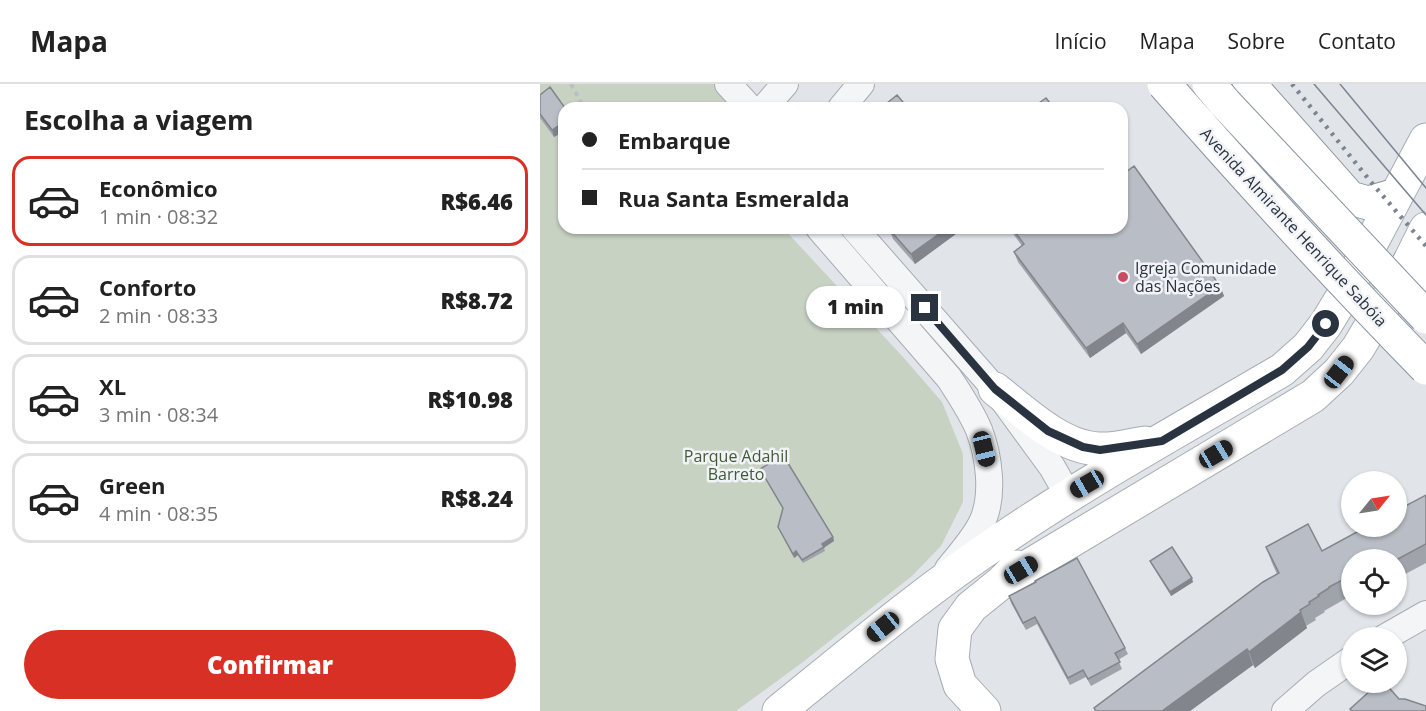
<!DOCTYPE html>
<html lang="pt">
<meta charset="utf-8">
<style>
body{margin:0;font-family:"Open Sans",sans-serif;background:#f6f6f6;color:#222;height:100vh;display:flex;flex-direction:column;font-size:22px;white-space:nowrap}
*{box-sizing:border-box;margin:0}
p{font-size:20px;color:#767676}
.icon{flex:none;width:33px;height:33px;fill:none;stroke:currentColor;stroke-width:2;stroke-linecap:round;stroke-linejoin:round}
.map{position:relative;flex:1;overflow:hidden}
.panel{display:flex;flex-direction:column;background:#fff;width:540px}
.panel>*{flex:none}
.top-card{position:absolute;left:18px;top:18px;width:570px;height:132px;border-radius:18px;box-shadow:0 2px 4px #0004;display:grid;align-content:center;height:132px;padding:0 24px;background:#fff}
.needle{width:39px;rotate:60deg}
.fabs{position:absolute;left:801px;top:387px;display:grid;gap:12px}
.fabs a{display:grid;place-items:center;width:66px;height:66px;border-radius:50%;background:#fff;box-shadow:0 2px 4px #0004;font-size:30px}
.end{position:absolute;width:27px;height:27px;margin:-14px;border:8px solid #2a3340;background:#fff;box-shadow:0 0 0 3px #fff}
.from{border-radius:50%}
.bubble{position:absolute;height:42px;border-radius:21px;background:#fff;box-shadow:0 2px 4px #0004;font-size:20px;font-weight:800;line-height:42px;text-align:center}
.car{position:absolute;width:18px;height:36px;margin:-18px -9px;border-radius:8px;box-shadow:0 0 4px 2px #0007;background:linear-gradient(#222 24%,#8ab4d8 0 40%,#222 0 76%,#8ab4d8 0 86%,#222 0)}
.top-card b{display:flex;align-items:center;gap:21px;height:57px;font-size:22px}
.top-card b+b{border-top:2px solid #e0e0e0}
.top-card i{width:15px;height:15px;background:#222}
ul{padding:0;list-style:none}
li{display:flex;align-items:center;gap:18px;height:90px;margin:0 12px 9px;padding:0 12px;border:3px solid #e0e0e0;border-radius:18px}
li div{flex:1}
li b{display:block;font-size:22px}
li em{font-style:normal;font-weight:800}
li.current{border-color:#d93025}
li>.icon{width:54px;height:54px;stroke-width:1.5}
h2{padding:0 24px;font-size:27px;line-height:72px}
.cta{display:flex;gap:12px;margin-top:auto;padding:12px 24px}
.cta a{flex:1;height:69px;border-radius:36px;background:#d93025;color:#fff;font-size:24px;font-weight:800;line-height:69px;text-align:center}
header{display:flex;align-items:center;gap:36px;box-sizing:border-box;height:84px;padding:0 30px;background:#fff;border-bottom:2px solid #e0e0e0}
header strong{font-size:28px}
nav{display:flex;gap:33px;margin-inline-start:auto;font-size:21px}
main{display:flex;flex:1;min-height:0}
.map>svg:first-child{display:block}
.green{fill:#c7d2c3}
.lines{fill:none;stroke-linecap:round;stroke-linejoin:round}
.street-casing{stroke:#a6acb3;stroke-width:28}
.secondary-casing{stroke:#a6acb3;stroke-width:35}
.highway-casing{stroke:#89939f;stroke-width:35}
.path{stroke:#bbbfc4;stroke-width:4;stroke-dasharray:4.5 4.5;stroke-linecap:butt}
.street{stroke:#f4f5f7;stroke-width:26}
.secondary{stroke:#fff;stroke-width:33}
.highway{stroke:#fff;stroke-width:33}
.tram{stroke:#7b8592;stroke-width:1.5}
.rail{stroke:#7b8592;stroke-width:4.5;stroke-dasharray:3 6;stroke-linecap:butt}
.highway-bridge-casing{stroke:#89939f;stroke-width:35;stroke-linecap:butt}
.highway-bridge{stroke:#fff;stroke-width:33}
.wall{fill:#9fa3aa}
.shaded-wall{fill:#82858b}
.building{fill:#b9bec6;stroke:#82858b;stroke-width:1.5}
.route{stroke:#2a3340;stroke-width:8}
.poi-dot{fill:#c74d65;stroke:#f1f3f6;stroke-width:2}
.labels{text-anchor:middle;stroke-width:5;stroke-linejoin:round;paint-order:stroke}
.street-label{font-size:16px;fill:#2a3340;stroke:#f1f3f6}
.poi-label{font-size:16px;fill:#2a3340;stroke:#f1f3f6;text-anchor:start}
.park-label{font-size:16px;fill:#415b38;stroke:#f1f3f6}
</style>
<header>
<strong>Mapa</strong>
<nav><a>Início</a><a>Mapa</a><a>Sobre</a><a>Contato</a></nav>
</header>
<main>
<section class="panel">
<h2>Escolha a viagem</h2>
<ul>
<li class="current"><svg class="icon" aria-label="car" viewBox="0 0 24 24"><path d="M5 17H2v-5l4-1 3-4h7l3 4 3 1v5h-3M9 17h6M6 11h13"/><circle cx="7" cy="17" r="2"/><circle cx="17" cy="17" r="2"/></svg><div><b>Econômico</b><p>1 min · 08:32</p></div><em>R$6.46</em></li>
<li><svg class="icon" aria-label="car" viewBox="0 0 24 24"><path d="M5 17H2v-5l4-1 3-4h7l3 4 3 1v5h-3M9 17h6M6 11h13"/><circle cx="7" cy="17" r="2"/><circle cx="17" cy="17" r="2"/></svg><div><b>Conforto</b><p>2 min · 08:33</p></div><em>R$8.72</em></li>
<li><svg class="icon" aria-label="car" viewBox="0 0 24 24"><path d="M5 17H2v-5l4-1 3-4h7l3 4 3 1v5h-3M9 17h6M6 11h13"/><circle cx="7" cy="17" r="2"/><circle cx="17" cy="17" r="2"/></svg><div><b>XL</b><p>3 min · 08:34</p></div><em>R$10.98</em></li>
<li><svg class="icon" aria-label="car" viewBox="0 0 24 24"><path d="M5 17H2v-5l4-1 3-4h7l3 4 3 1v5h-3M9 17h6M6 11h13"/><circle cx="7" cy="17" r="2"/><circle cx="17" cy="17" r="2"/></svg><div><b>Green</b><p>4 min · 08:35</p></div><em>R$8.24</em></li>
</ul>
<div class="cta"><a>Confirmar</a></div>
</section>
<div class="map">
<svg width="886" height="627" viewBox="0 0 886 627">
<rect width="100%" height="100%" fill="#e1e5e9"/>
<path class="green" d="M0,0H184L197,24H24V144H243L363,273L402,318L423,370V418L401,462L372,492L263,578L196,627H0Z"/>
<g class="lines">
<defs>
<path id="street" d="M188,0L210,24
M224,24L245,0
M301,24L321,0
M279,144L409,294C420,311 431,327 439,346C449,372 454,410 443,436C436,453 419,471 408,485
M314,144L455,305L512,383L528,411
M844,554L886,530
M745,627L776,600L812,575"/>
<path id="secondary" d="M455,305C483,327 521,364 559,365C574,366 590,361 605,359
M462,498L773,312L799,288L818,264L869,179L886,145
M239,627C312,568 384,507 462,455C552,394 648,341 742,286L768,263L786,240L803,212L886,56
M444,627L420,601L412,575L415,545L431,523L462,498L477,483"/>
<path id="highway" d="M709,0L810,114L828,119L856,111
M869,179L886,198"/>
</defs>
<use href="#street" class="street-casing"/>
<use href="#secondary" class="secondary-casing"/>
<use href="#highway" class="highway-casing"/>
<path class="path" d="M31,0L44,24
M22,70L24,68"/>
<use href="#street" class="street"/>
<use href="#secondary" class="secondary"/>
<use href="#highway" class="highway"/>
<path class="tram" d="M774,0L886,131
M800,0L886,104"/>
<path class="rail" d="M752,0L831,98L886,162"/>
<defs>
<path id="highway-bridge" d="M624,0C709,97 796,192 886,284
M669,0L685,19L886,233"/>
</defs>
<use href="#highway-bridge" class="highway-bridge-casing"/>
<use href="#highway-bridge" class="highway-bridge"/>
</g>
<path class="wall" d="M0,11L24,24V47L14,53L0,34Z
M352,144H424L375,180L353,155L349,145Z
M469,144H582L680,202L684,212L601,270L586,249L550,274L478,178L474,168L482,162Z
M220,385L293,453L294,457L284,464L285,467L263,479L258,471L254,474L238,443L243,425Z
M886,411V479L856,495V476H812V511L784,527L785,528L775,534L776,536L766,542L767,544L715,584L713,581L650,627H555L554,624L737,490L732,479L726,463L782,467Z
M610,477L653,498L631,512L612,481Z
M469,512L585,564L588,570L578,576L582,585L551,602L546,593L530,601L497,540L486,546L471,519Z"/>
<path class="shaded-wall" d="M24,38V47L14,53L12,46Z
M407,144H424L375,180L371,170Z
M680,202L684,212L601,270L597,260Z
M583,239L586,249L550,274L546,264Z
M293,453L294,457L283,464L282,460Z
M256,467L258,471L254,474L253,470Z
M652,494L653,498L631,512L630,508Z
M761,528L767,544L715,584L709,568Z
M707,565L713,581L650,627H622Z"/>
<path class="building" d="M10,3L25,24H24V38L12,46L0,30V11Z
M357,11L368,24H341Z
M506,14L514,24H492Z
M594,82L680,202L597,260L583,239L546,264L474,168L484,160L472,144H582V91Z
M352,144H407L371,170L349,145Z
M243,371L293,453L282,460L284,463L262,476L256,467L253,470L238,443L243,424L220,385Z
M886,411V460L856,476H812V491L789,503V504L778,511L779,512L769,518L770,520L760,526L761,528L709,568L707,565L622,627H556L554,624L723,498L739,489L726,463L768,440L782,467L828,442H856V427Z
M632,463L652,494L630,508L610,477Z
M537,474L585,564L575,569L580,578L548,595L543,586L528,594L495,533L483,539L469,512L496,498L495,497Z
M840,598H844L859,615H865L886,622V627H812L810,625Z"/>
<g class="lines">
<path class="route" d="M385,224L455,305L508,347L543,363L560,366L622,357L742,286L768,263L786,240"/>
</g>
<circle class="poi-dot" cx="583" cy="193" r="6"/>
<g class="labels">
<g class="street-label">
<text transform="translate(754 143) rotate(47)" y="6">Avenida Almirante Henrique Sabóia</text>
</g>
<g class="poi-label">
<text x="595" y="190">Igreja Comunidade<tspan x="595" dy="18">das Nações</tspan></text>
</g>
<g class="park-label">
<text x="196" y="378">Parque Adahil<tspan x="196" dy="18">Barreto</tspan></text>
</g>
</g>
</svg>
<div class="fabs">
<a><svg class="needle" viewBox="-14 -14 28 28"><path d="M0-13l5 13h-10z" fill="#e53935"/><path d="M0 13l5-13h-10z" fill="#767676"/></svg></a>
<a><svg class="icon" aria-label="locate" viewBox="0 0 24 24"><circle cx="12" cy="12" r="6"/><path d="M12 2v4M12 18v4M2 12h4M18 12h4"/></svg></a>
<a><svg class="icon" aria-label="layers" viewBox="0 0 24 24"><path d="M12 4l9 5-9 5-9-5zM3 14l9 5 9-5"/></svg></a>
</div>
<i class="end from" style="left:786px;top:240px"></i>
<i class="end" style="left:385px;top:224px"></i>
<div class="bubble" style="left:266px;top:202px;width:99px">1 min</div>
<i class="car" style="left:799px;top:288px;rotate:38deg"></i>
<i class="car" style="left:444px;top:365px;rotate:166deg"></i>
<i class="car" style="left:676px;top:370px;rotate:59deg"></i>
<i class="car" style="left:547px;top:400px;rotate:240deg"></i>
<i class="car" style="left:481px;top:486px;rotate:59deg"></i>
<i class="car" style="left:343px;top:543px;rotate:231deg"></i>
<div class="top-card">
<b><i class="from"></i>Embarque</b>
<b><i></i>Rua Santa Esmeralda</b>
</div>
</div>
</main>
